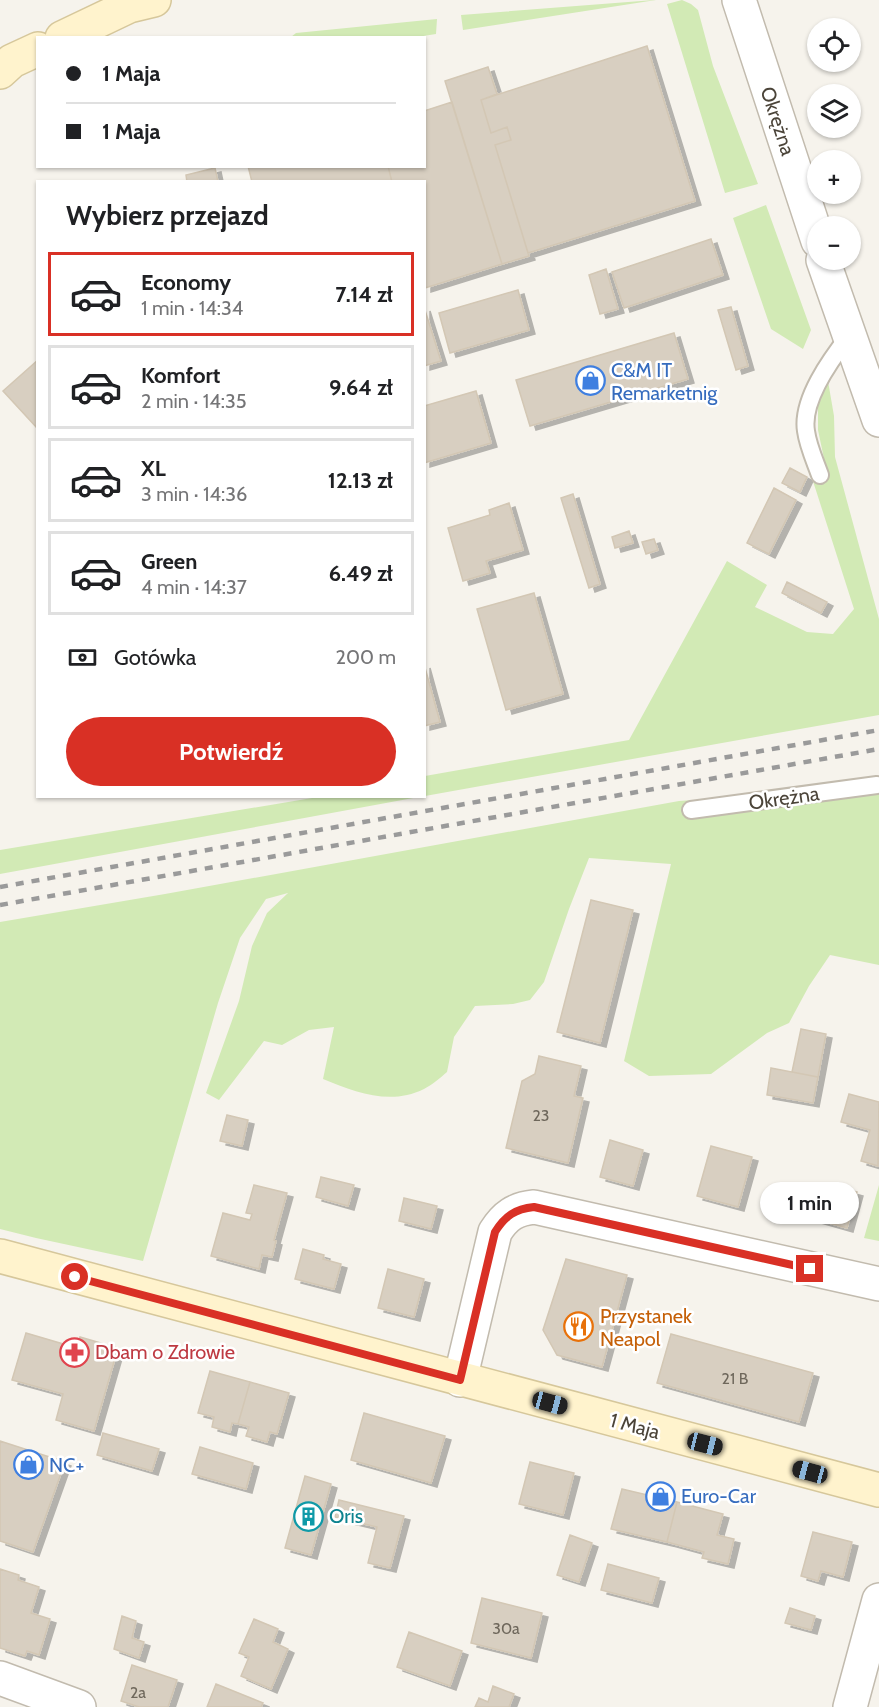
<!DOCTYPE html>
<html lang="pl">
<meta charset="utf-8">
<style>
body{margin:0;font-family:Cabin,sans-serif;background:#f2f2f2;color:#202124;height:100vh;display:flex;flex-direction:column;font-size:22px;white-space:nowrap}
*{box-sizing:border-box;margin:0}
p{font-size:20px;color:#757577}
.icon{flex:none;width:33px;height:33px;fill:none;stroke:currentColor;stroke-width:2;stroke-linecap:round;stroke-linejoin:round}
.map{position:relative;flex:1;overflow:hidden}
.details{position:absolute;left:36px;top:180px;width:390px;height:618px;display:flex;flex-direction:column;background:#fff;border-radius:0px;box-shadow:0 2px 4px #0004}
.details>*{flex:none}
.guide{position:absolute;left:36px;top:36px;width:390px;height:132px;border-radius:0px;box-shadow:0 2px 4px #0004;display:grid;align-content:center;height:132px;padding:0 30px;background:#fff}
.fabs{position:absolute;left:807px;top:18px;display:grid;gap:12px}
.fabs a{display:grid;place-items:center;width:54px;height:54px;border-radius:50%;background:#fff;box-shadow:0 2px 4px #0004;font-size:30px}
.end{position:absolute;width:27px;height:27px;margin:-14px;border:8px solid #d93025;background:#fff;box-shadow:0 0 0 3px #fff}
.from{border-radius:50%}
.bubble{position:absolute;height:42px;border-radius:21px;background:#fff;box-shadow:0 2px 4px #0004;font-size:20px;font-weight:700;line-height:42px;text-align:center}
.car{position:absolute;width:18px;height:36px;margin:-18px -9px;border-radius:8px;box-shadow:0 0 4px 2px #0007;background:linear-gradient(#222 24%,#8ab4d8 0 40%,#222 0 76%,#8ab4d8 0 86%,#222 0)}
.guide b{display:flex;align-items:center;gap:21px;height:57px;font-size:22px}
.guide b+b{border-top:2px solid #e0e0e0}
.guide i{width:15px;height:15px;background:#202124}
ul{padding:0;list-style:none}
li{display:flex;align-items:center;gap:18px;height:84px;margin:0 12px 9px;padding:0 18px;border:3px solid #e0e0e0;border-radius:0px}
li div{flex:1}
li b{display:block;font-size:22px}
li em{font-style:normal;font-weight:700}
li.selected{border-color:#d93025}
li>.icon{width:54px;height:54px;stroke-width:1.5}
h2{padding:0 30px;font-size:27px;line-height:72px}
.pay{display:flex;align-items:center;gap:15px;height:66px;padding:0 30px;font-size:22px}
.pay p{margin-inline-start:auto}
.action{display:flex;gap:12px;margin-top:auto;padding:12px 30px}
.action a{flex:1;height:69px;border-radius:36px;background:#d93025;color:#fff;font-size:24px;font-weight:700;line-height:69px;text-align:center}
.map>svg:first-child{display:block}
.green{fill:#d2eab5}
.building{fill:#d8cfc1;stroke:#d3c7b4;stroke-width:1.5;filter:url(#shadow)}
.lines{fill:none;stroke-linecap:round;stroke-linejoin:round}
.lane-casing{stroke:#c2bbae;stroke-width:20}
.street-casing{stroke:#c2bbae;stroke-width:36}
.secondary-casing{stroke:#d6c79b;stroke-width:36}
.lane{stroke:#fff;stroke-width:16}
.street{stroke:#fff;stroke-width:33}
.secondary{stroke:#fff3cd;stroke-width:33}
.rail{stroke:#9a9a9a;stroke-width:4.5;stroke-dasharray:8 8;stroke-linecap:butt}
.route{stroke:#d93025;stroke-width:8}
.labels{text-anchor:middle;stroke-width:5;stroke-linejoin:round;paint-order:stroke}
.number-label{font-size:16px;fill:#6e675b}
.street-label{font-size:20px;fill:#4b4439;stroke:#fff}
.shop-label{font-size:20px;fill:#366cbe;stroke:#fff;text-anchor:start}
.food-label{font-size:20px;fill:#c56008;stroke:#fff;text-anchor:start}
.health-label{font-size:20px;fill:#be3a42;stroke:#fff;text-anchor:start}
.culture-label{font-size:20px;fill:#0d838f;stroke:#fff;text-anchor:start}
</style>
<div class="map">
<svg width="879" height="1707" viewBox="0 0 879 1707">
<defs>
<filter id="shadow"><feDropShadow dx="6" dy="4" stdDeviation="0" flood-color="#0004"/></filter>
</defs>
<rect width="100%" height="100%" fill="#f6f3ec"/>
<path class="green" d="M654,0H656L463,30L461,15Z
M682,0L691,4L698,10L713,66L758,184L725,193L667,4Z
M437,19L436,34L417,37H291L296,33Z
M766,205L811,330L803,349L771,329L733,218Z
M828,381L834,416L835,457L879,619V715L425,796V776L629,740L727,561L767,585L755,607L807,632L833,634L854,609L812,478L827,473L818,430V404Z
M879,784V965L830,955L809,986L789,1023L767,1033L711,1074L649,1076L624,1061L671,864L589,858L569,909L544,982L530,1000L513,1004L475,1006L454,1037L447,1072C440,1078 432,1085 424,1089C390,1106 355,1092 323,1079L334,1027L309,1030L282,1045L264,1041L219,1100L206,1093L239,1001L252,946L267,913L288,893L266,899L240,938L218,1003L143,1261L36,1238L0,1229V922L165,894L679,801L693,800L691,810Z
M424,796L0,874V850L318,797Z
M879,1185V1241L864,1238Z"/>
<path class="building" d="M647,46L695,201L528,253L495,145L511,140L507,127L491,133L481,100Z
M488,67L497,94L481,100L491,133L507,127L511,140L495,145L529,256L502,264L445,81Z
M452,102L502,264L425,288L424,182H392L388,166H424V111Z
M248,166H388L392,182H252Z
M215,168L218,182H187L186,175Z
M711,239L723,275L624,308L612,272Z
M606,269L618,309L600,314L589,275Z
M518,290L529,330L450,353L439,313Z
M424,307L441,361L424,366Z
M731,307L748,366L736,370L718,310Z
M674,333L688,379L530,426L516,380Z
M38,360V429L3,391Z
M476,391L491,443L424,463V406Z
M790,468L807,477L800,492L782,483Z
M774,488L796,500L769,554L747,543Z
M573,494L600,584L589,588L561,498Z
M509,503L523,550L486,561L490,573L463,581L448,528L490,515L489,510Z
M629,531L633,543L615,548L612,537Z
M654,539L658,550L646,554L642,542Z
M787,582L827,602L821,613L782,593Z
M534,593L563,694L506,710L477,609Z
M424,664L440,722L424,726Z
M591,900L633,910L600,1043L557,1032Z
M801,1029L826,1034L818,1077L792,1072Z
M539,1056L581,1066L574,1096L583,1098L568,1163L506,1148L522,1081L535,1074Z
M771,1068L818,1077L813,1103L767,1095Z
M849,1094L879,1102L878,1166L861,1161L870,1130L841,1122Z
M227,1115L248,1120L242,1146L220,1141Z
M610,1140L643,1150L633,1186L600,1177Z
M711,1146L752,1157L738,1207L697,1196Z
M321,1177L354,1185L348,1206L316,1197Z
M825,1183L857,1192L847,1228L815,1219Z
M254,1185L287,1193L274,1240L276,1241L272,1257L262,1255L259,1269L211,1256L223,1213L250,1220L252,1214L246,1213Z
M404,1198L437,1206L431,1229L399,1221Z
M303,1249L324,1255L323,1259L341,1264L334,1289L295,1279Z
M566,1259L627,1275L602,1367L557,1355L543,1330Z
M388,1269L424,1279L414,1317L378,1308Z
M26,1333L77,1348L80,1337L118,1348L94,1431L56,1420L63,1394L12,1380Z
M671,1334L813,1373L799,1422L657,1383Z
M210,1371L250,1382L238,1424L232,1423L230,1432L212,1427L214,1417L198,1413Z
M250,1382L289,1393L277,1434L270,1432L267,1442L246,1436L249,1427L238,1424Z
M364,1413L445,1436L431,1483L351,1460Z
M103,1433L159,1449L152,1471L97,1455Z
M0,1441L65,1462L33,1552L0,1541Z
M200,1447L253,1463L246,1489L192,1474Z
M530,1462L574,1473L563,1515L519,1504Z
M305,1476L331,1484L311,1555L285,1548Z
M622,1489L677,1502L667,1542L611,1529Z
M339,1500L404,1516L390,1568L368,1563L377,1527L335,1517Z
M677,1502L723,1514L717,1535L734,1539L728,1564L702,1558L704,1552L667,1542Z
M813,1532L852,1542L843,1577L821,1571L818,1581L801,1576Z
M570,1535L592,1543L579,1582L557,1575Z
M608,1564L659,1578L652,1603L601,1590Z
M0,1569L19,1575L18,1580L39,1587L31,1613L50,1619L39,1655L27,1651L25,1656L0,1648Z
M482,1598L542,1613L531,1658L471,1643Z
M790,1608L815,1616L811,1630L785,1623Z
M122,1616L136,1621L132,1638L144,1642L139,1658L114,1649Z
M254,1619L278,1629L273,1642L288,1649L271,1689L241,1676L249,1657L239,1653Z
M409,1632L462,1651L450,1686L397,1667Z
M132,1665L177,1680L168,1707H139L121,1701Z
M216,1684L263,1703L261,1707H207Z
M493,1686L514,1694L509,1707H475L479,1698L488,1702Z"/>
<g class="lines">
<defs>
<path id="lane" d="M820,475C815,461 808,446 806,431C801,400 831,359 849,336
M691,810L877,785"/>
<path id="street" d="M739,0L818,241
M823,260L879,420
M460,1380L495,1232C505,1216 515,1209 534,1207L879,1284
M0,1678L79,1707
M850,1707L879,1600"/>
<path id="secondary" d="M62,38L129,6L154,0
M0,72L12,61L38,49
M0,1256L879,1490"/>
</defs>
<use href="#lane" class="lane-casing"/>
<use href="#street" class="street-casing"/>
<use href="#secondary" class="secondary-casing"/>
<use href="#lane" class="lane"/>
<use href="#street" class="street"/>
<use href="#secondary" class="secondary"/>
<path class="rail" d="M0,887L879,730
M0,905L879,749"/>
</g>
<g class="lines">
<path class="route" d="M75,1277L460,1380L495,1232C505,1216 515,1209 534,1207L810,1269"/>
</g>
<defs>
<symbol id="shop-ring" viewBox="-11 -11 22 22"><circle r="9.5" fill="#fff" stroke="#3f7fe0" stroke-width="1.5"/><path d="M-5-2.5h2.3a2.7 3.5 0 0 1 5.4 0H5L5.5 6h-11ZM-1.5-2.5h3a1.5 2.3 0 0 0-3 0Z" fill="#3f7fe0"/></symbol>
<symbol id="restaurant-ring" viewBox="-11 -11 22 22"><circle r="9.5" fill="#fff" stroke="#e8710a" stroke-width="1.5"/><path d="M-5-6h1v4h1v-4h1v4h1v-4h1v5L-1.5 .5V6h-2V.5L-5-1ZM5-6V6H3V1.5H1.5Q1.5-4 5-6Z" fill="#e8710a"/></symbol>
<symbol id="pharmacy-ring" viewBox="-11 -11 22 22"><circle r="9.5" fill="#fff" stroke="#e0444e" stroke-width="1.5"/><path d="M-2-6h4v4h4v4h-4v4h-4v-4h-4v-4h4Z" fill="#e0444e"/></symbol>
<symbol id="building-ring" viewBox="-11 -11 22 22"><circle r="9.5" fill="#fff" stroke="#0f9aa8" stroke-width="1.5"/><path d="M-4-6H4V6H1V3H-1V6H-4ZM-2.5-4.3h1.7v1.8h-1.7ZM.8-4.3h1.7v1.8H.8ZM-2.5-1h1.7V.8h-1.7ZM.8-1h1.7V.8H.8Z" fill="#0f9aa8"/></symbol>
</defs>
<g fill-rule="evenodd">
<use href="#shop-ring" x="574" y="364" width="33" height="33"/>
<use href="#restaurant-ring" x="562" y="1310" width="33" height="33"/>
<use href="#pharmacy-ring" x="58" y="1336" width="33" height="33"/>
<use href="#shop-ring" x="12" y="1448" width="33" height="33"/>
<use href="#shop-ring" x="644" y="1480" width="33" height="33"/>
<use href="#building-ring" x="292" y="1500" width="33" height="33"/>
</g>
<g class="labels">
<g class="number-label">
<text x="541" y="1121">23</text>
<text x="735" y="1384">21 B</text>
<text x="506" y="1634">30a</text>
<text x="138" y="1698">2a</text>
</g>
<g class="street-label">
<text transform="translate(778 121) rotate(72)" y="7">Okrężna</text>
<text transform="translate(784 798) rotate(-8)" y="7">Okrężna</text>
<text transform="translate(635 1426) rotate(15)" y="7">1 Maja</text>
</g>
<g class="shop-label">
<text x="611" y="377">C&amp;M IT<tspan x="611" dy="23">Remarketnig</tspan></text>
<text x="49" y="1472">NC+</text>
<text x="681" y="1503">Euro-Car</text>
</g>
<g class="food-label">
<text x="600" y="1323">Przystanek<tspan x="600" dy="23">Neapol</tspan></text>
</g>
<g class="health-label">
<text x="95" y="1359">Dbam o Zdrowie</text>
</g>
<g class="culture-label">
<text x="329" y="1523">Oris</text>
</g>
</g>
</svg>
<div class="fabs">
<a><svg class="icon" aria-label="locate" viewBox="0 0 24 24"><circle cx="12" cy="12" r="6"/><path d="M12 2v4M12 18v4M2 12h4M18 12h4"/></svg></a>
<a><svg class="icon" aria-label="layers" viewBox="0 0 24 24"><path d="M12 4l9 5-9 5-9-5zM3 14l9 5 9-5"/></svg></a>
<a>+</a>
<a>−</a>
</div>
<i class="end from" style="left:75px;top:1277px"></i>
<i class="end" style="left:810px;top:1269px"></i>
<div class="bubble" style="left:760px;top:1182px;width:99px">1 min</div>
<i class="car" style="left:550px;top:1403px;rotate:105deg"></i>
<i class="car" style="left:705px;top:1444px;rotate:104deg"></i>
<i class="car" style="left:810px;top:1472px;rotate:285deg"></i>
<div class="guide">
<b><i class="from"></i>1 Maja</b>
<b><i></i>1 Maja</b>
</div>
<section class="details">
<h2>Wybierz przejazd</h2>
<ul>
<li class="selected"><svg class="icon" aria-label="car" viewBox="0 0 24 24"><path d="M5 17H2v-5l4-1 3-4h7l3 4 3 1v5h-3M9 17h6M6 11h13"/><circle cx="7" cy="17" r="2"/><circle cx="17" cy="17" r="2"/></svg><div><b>Economy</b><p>1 min · 14:34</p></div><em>7.14 zł</em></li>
<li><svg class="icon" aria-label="car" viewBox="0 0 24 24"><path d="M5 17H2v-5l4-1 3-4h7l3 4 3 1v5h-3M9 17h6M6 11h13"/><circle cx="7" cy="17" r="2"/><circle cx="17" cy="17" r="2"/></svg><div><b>Komfort</b><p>2 min · 14:35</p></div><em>9.64 zł</em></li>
<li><svg class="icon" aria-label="car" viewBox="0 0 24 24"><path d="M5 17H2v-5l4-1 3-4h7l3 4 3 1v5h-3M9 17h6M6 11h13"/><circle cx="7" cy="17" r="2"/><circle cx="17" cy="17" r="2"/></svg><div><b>XL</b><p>3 min · 14:36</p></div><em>12.13 zł</em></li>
<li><svg class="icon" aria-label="car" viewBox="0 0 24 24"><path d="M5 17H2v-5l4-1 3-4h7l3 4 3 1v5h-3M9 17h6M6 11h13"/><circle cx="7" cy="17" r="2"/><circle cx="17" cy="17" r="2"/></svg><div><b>Green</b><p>4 min · 14:37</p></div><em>6.49 zł</em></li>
</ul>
<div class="pay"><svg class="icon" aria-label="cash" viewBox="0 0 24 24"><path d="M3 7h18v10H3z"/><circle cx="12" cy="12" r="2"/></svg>Gotówka<p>200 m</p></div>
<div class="action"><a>Potwierdź</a></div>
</section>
</div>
